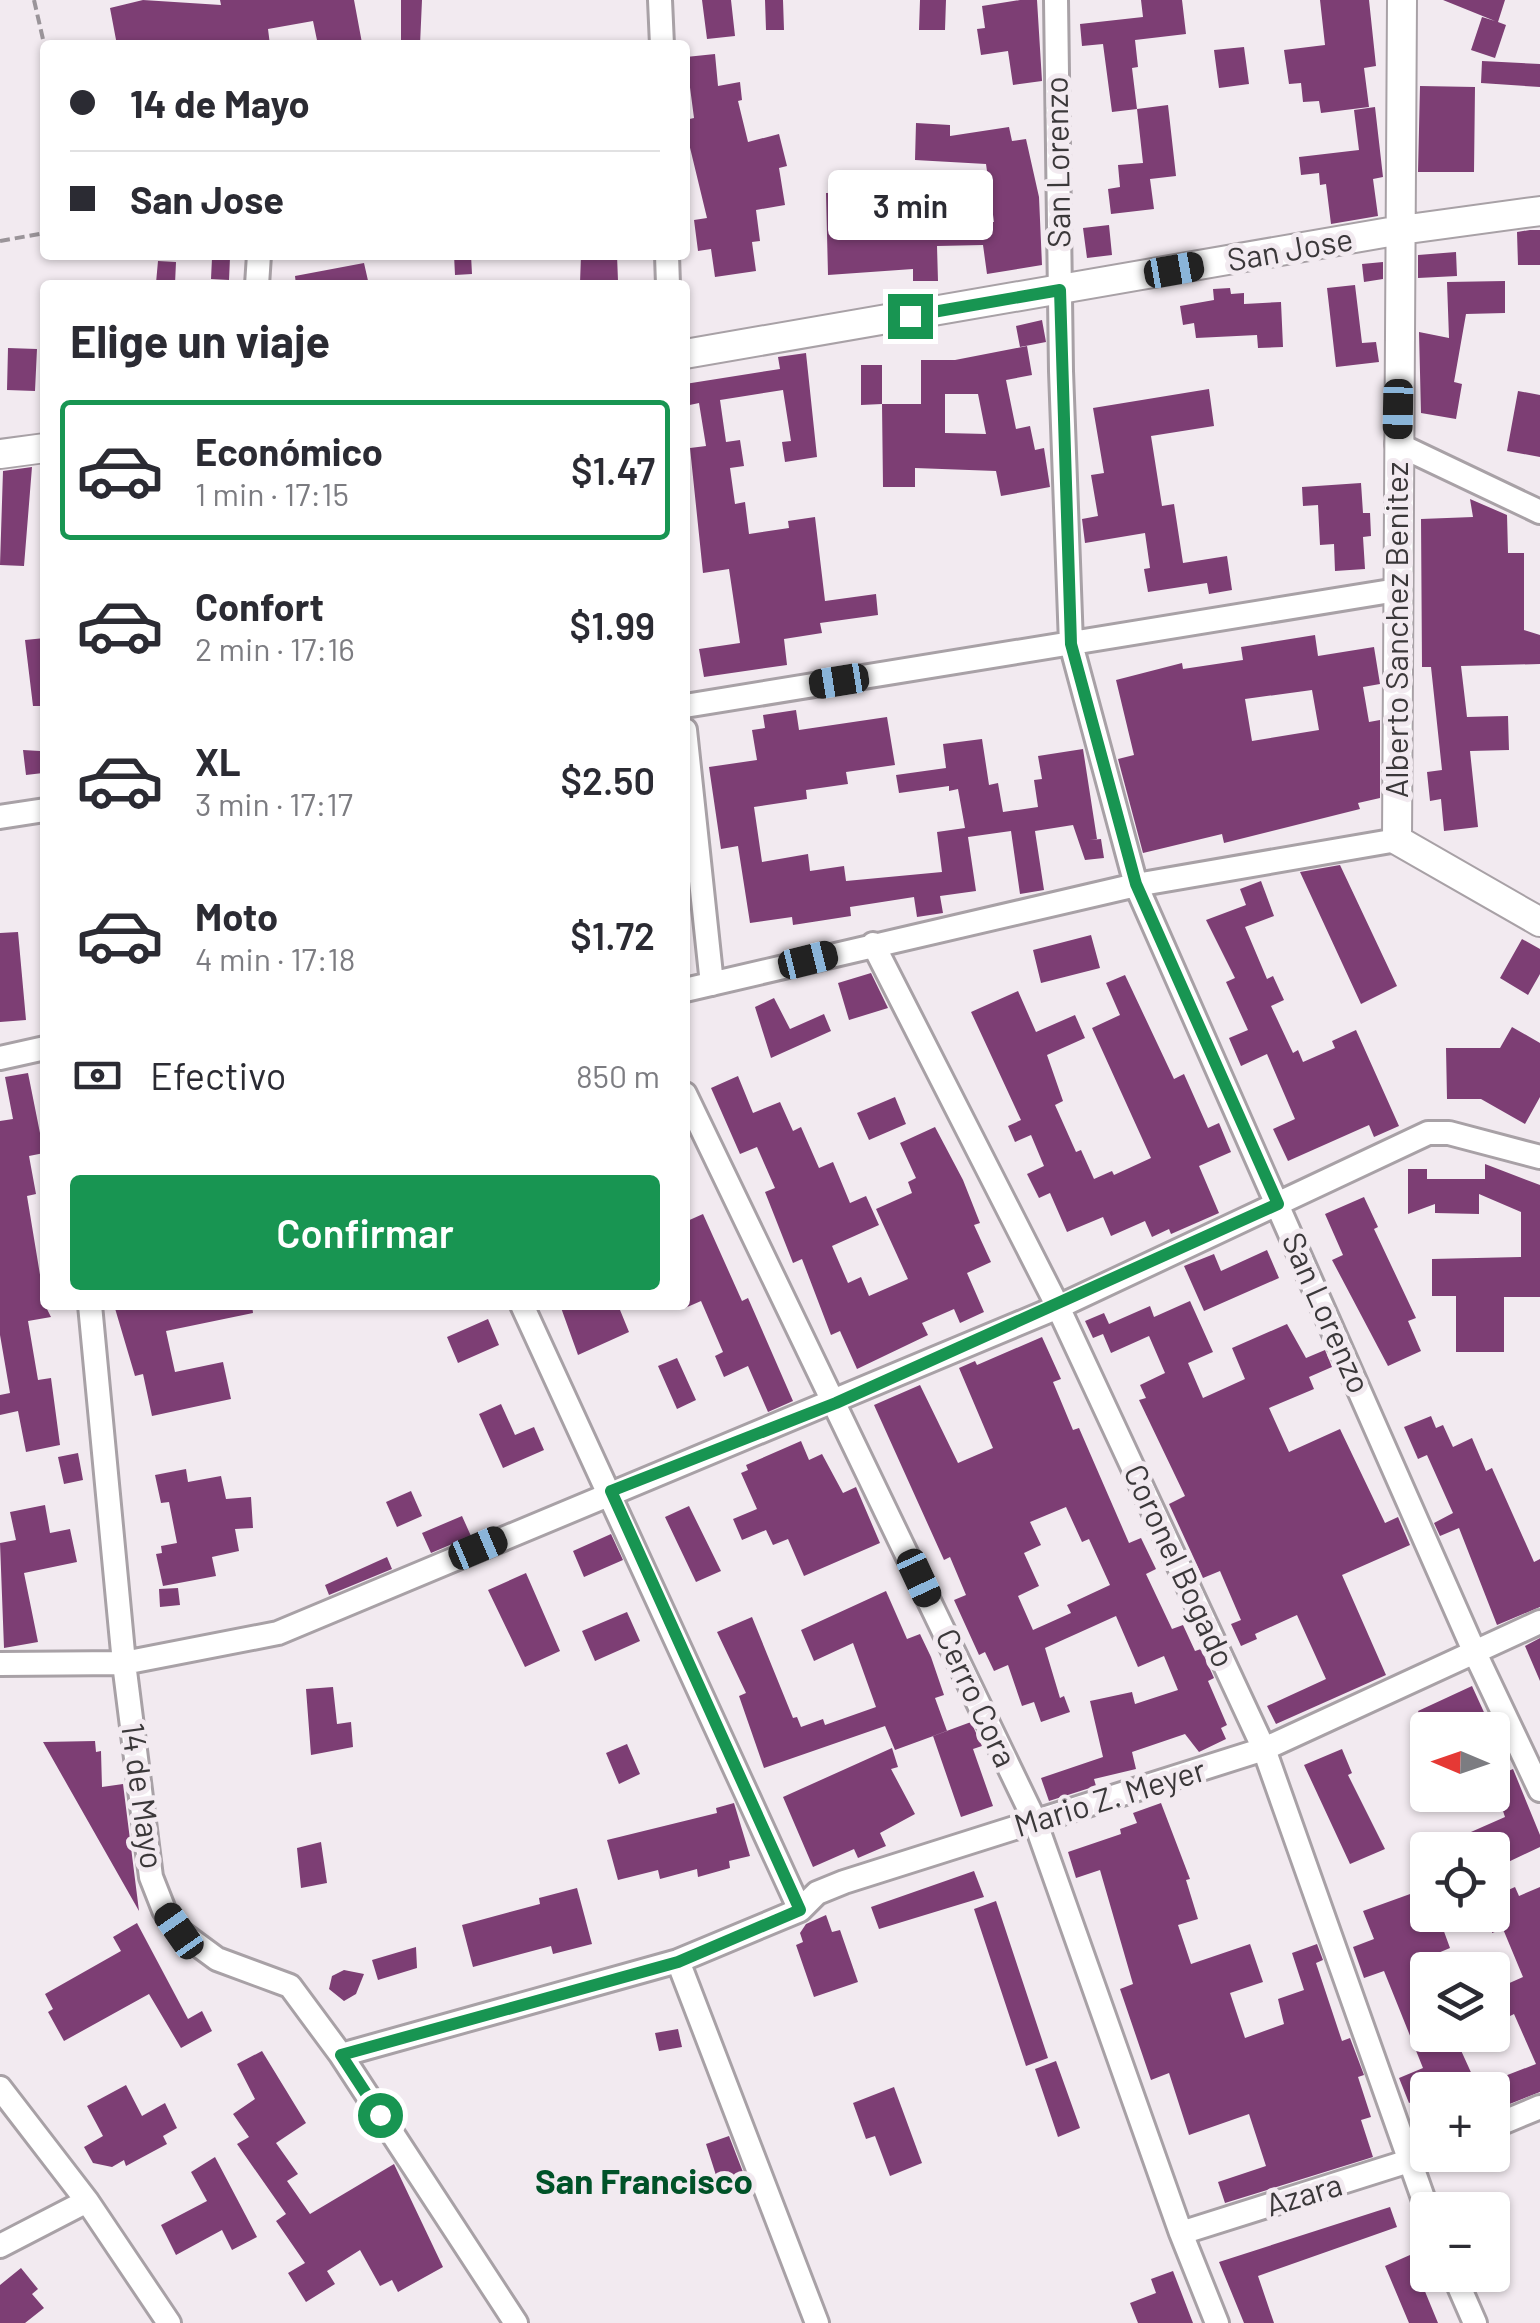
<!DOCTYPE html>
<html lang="es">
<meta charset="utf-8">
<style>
body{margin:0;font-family:Barlow,sans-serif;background:#f7f7f7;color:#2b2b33;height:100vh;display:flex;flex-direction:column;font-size:38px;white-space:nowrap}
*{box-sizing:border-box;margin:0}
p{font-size:32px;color:#7c7c81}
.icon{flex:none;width:55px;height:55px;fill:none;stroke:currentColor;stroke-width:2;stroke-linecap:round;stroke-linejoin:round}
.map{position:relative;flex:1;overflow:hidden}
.drawer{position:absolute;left:40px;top:280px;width:650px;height:1030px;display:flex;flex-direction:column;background:#fff;border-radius:10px;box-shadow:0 2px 8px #0004}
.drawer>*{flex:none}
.guide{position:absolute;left:40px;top:40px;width:650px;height:220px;border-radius:10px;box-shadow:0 2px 8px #0004;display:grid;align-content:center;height:220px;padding:0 30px;background:#fff}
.needle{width:65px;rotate:272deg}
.controls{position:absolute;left:1410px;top:1712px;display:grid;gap:20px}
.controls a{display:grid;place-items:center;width:100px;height:100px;border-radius:10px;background:#fff;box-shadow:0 2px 8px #0004;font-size:50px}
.end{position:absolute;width:45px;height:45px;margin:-22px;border:12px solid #189552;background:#fff;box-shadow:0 0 0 5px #fff}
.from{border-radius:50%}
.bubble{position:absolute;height:70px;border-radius:10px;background:#fff;box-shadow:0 2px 8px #0004;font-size:32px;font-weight:600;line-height:70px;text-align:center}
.car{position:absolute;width:30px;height:60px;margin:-30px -15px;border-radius:12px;box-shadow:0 0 8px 2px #0007;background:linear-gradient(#222 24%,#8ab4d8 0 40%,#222 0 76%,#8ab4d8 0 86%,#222 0)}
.guide b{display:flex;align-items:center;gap:35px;height:95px;font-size:38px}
.guide b+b{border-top:2px solid #e1e1e2}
.guide i{width:25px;height:25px;background:#2b2b33}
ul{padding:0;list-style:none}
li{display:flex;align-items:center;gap:30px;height:140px;margin:0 20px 15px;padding:0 10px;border:5px solid transparent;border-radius:10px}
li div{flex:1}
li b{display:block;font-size:38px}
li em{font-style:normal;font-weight:600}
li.selected{border-color:#189552}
li>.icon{width:90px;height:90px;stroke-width:1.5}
h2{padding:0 30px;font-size:45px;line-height:120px}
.pay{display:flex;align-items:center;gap:25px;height:110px;padding:0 30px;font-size:38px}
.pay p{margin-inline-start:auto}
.action{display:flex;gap:20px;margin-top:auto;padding:20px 30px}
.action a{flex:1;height:115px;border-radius:10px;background:#189552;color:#fff;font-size:40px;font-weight:600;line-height:115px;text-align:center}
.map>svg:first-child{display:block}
.building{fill:#7d3e74;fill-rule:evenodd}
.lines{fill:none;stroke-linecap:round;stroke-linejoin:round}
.minor-casing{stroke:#a8a1a6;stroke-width:28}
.tertiary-casing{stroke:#a8a1a6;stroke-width:32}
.path{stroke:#9a9499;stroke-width:4;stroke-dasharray:10 5;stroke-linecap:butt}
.minor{stroke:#fff;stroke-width:22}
.tertiary{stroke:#fff;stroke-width:28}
.route{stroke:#189552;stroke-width:12}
.labels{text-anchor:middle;stroke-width:10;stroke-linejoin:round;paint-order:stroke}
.street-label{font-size:32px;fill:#3b383a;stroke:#f2eaf0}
.neighbourhood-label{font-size:35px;font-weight:bold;fill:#005228;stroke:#f2eaf0}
</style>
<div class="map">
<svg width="1540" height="2323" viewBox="0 0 1540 2323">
<rect width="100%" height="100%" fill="#f2eaf0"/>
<path class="building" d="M143,0L221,5L220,0H354L362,43L318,45L313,21L268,29L270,45H117L110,8Z
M401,0H422L420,45H401Z
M702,0H731L735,36L707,39Z
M765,0H783L784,30H766Z
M920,0H946L945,30H919Z
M1020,0H1037L1042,81L1013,85L1008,51L981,55L977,29L985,28L982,6Z
M1141,0H1182L1186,34L1135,40L1138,67L1132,68L1137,109L1112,112L1103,44L1082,46L1080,24L1143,17Z
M1320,0H1369L1376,66L1364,68L1369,107L1321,113L1319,101L1303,102L1301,83L1289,84L1284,50L1325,45Z
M1443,0H1505L1498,22L1506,25L1495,58L1471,50L1482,17L1495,21Z
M1244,47L1249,84L1219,88L1214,50Z
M715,54L718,86L740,82L742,100L738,101L748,142L779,134L787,166L779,168L785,205L756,210L760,241L752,242L756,271L715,277L711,249L698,251L694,220L707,218L685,127V120L694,118L686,57Z
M1482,61L1540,64V87L1481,83Z
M1420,86L1475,87L1474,172H1418Z
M1168,105L1176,176L1150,179L1154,209L1111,214L1108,189L1120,187L1118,165L1143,163L1137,109Z
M1375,107L1383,177L1373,179L1378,216L1331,224L1326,184L1320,185L1319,173L1301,175L1299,157L1359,150L1354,110Z
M916,123L950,125V136L1009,127L1012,141L1026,139L1039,197L1042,265L987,274L983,245L937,246L938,281H913V269L828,275L826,193L863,192V211L905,210V223L994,222L986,164L915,160Z
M1109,225L1112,255L1087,258L1083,228Z
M1530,230H1540V265H1518L1517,232Z
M1456,252L1457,276L1418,278V255Z
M454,255H471L472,274L455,275Z
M581,255H617L618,281L580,283Z
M212,258H230L229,280L211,279Z
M158,261L176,262L175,284L156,283Z
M1383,262V279L1364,282L1362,264Z
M364,263L369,285H296L295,276Z
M1505,281V313L1466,314L1454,382L1462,384L1456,419L1421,413L1419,332L1449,338L1447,282Z
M1355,285L1362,343L1376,342L1379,362L1336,367L1327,288Z
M1230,288L1231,294L1244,293V304L1281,302L1283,347L1258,348L1257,335L1196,338L1194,323L1183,325L1180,306L1214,300L1213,289Z
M1042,320L1046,342L1020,347L1016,326Z
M1027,346L1032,375L1006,380L1016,429L1030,426L1035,450L1044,448L1050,487L1001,496L996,471L915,468V487H883L882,404H921V360H955ZM945,394H978L986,434L945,433Z
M8,348L37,349L35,391L7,390Z
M806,353L817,457L785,462L782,442L791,441L783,390L720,400L726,442L740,440L744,466L730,468L735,504L745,502L749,534L789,528L788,521L815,517L825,601L876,594L878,615L820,623L822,633L784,639L787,665L704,677L699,649L740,643L729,569L703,573L690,448L706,446L699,403L685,406V384L780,369L778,357Z
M861,365H882V404L861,405Z
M1209,389L1214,426L1151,436L1162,506L1174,504L1183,563L1227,556L1232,590L1209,594L1207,583L1148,592L1144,569L1150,568L1145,533L1085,543L1082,519L1098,516L1091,475L1104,473L1093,408Z
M1518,391L1540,395V457L1507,451Z
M32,467L24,566L0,565L3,471Z
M1361,483L1363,513H1370L1371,536L1363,537L1365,569L1335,571L1334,544L1320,545L1318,505L1303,506L1302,487Z
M1470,499L1507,515L1508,553H1524V630L1540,635V664L1461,666L1467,717L1508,716L1509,750L1470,751L1478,827L1444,831L1441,799L1430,801L1427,772L1442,770L1431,667H1422L1421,519L1473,517Z
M1315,635L1318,656L1374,647L1380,684L1363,687L1369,722L1380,720V798L1358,803L1360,809L1224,843L1222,834L1143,853L1118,759L1134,755L1116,680L1182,663L1183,669L1243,660L1241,647ZM1312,690L1319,730L1252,741L1245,699Z
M45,638V706H33L25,640Z
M796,710L799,730L887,717L895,765L846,772L848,784L806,790L807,799L754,807L762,862L808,854L810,871L844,866L846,881L942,872L937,832L965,828L958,789L949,791V786L899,793L896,775L946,768L943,744L982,739L989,785L998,783L1003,812L1038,807L1034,780L1042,779L1038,756L1083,749L1097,839L1090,840L1101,839L1104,858L1085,860L1073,825L1035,831L1044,890L1020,894L1011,831L968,837L976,891L940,896L943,913L917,917L914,897L850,907L851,916L793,925L792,917L750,923L738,846L721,849L709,767L757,760L752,730L765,728L763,715Z
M23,750L40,751L43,773L26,775Z
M1340,865L1397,986L1361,1004L1300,872Z
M1261,881L1274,916L1245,927L1267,979L1273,976L1284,1000L1271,1006L1293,1053L1298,1050L1303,1062L1335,1048L1332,1041L1356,1030L1399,1126L1374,1137L1369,1125L1288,1161L1273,1129L1295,1119L1267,1054L1241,1066L1229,1038L1248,1030L1226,982L1235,978L1206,920L1246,905L1240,889Z
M18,932L26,1020L0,1022V933Z
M1091,935L1100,968L1041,983L1033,950Z
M1522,939L1540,949V974L1528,995L1500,978Z
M871,973L888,1008L849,1020L838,983Z
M1125,975L1174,1079L1184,1074L1208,1128L1219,1123L1231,1152L1199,1166L1219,1213L1171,1234L1169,1229L1152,1237L1145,1221L1111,1236L1103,1217L1067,1232L1050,1193L1039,1198L1027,1174L1044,1166L1031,1135L1015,1142L1008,1126L1021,1120L971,1012L1018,991L1036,1032L1075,1015L1085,1038L1047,1055L1063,1101L1055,1105L1076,1152L1081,1150L1094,1179L1112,1171L1114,1175L1151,1158L1092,1028L1120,1015L1106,983Z
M774,998L790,1029L824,1014L831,1031L771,1058L755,1007Z
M1512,1027L1540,1043V1097L1525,1124L1481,1099H1447L1446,1048H1500Z
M28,1073L44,1153L29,1156L36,1194L27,1196L45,1305L51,1317L28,1321L38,1380L51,1378L60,1445L26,1452L18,1411L0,1415V1395L10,1393L0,1335V1121L13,1119L5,1077Z
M738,1076L753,1113L780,1102L793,1131L801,1127L819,1168L833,1162L850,1203L866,1196L879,1225L832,1246L848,1283L861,1277L869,1296L908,1279L876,1209L912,1193L908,1182L916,1178L900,1143L935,1127L963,1180L980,1223L974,1225L991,1262L967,1273L984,1312L960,1323L954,1309L922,1323L928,1335L857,1369L840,1331L831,1335L802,1259L793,1263L765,1192L775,1188L757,1147L740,1154L711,1088Z
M895,1097L906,1124L869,1140L857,1113Z
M1485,1164L1540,1185V1297H1504V1352H1456V1296H1432V1259L1521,1257V1212L1479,1194V1214L1435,1213V1204L1408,1214V1169H1427V1179H1485Z
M1364,1197L1378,1227L1374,1229L1416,1318L1408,1321L1421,1351L1388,1366L1332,1260L1343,1255L1325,1214Z
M703,1214L742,1301L748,1298L793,1401L768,1412L748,1366L724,1377L715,1356L723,1352L701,1301L685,1308V1222Z
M1267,1250L1279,1278L1204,1311L1184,1266L1214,1254L1221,1271Z
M1190,1301L1213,1352L1188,1363L1203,1398L1245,1379L1232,1348L1287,1324L1306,1358L1325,1350L1332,1367L1309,1377L1314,1389L1269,1408L1289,1452L1340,1429L1385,1523L1398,1517L1410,1545L1342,1575L1386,1675L1276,1724L1267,1706L1326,1679L1297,1615L1255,1634L1257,1639L1241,1646L1231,1624L1241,1620L1220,1571L1203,1578L1169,1504L1185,1496L1139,1400L1146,1398L1140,1385L1165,1373L1149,1336L1111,1353L1103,1334L1093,1338L1085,1321L1104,1313L1109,1324L1150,1306L1154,1317Z
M114,1305H252L253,1313L166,1331L175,1372L223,1362L231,1399L152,1416L143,1374L135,1376Z
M560,1305H618L629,1332L578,1355Z
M488,1319L499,1345L458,1363L447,1337Z
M1042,1337L1061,1379L1053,1382L1073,1430L1079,1428L1129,1543L1141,1538L1156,1569L1146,1574L1172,1629L1183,1625L1195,1651L1201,1649L1214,1678L1208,1681L1227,1725L1221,1728L1226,1739L1199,1752L1185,1734L1132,1752L1136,1769L1094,1779L1096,1786L1049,1801L1041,1778L1103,1757L1090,1701L1132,1692L1135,1704L1178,1690L1164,1656L1138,1667L1116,1616L1045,1648L1060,1698L1064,1696L1070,1712L1041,1722L1034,1702L1022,1706L1008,1665L994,1671L985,1652L979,1655L954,1600L966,1595L950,1557L944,1560L874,1405L920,1385L958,1463L993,1448L959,1368L975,1361L977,1365ZM1066,1507L1082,1542L1089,1539L1110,1585L1067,1605L1071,1613L1033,1630L1018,1596L1039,1586L1024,1553L1041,1545L1030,1522Z
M677,1358L696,1400L677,1409L658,1366Z
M501,1404L515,1435L534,1427L544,1450L503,1468L479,1414Z
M1431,1416L1436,1428L1443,1425L1453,1447L1472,1438L1486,1471L1492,1468L1534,1562L1540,1559V1607L1497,1625L1459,1528L1440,1536L1434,1523L1453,1513L1427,1455L1418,1459L1404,1427Z
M801,1441L809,1460L822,1454L843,1493L856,1487L880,1543L804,1576L788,1539L773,1545L766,1530L742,1540L733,1519L757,1509L741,1473L748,1470L746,1465Z
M78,1453L83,1480L64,1484L58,1457Z
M186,1469L188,1482L221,1476L226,1499L251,1497L253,1528L235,1529L239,1551L212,1557L216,1576L163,1586L156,1554L162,1553L161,1546L177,1543L169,1502L161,1503L155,1475Z
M411,1491L422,1516L397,1527L386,1502Z
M45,1505L50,1533L70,1529L77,1562L24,1573L38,1642L4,1648L0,1543L16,1540L10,1512Z
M689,1506L721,1571L696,1582L665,1517Z
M462,1516L471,1536L431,1553L422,1533Z
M611,1534L623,1560L584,1577L573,1551Z
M387,1557L392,1569L329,1595L325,1585Z
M526,1573L560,1651L525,1667L488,1590Z
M178,1588L180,1605L160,1607L159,1589Z
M886,1591L907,1639L920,1634L931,1657L944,1695L935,1698L947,1731L895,1750L885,1726L764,1768L739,1696L746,1693L717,1632L752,1617L793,1718L797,1717L801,1727L823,1719L825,1725L876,1707L853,1643L814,1661L801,1630Z
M627,1612L640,1641L595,1661L582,1631Z
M1540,1638V1681L1525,1646Z
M1472,1686L1488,1721L1469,1730H1426L1418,1711Z
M333,1687L337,1724L351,1722L353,1747L311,1755L306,1689Z
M971,1722L982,1746L973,1749L993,1806L961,1817L933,1736Z
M95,1741L96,1752L101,1751L102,1787L123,1784L139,1911L43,1742Z
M627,1744L640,1774L619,1784L606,1753Z
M892,1748L898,1767L891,1769L915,1814L880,1833L886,1846L858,1858L854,1849L813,1867L783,1797Z
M1342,1749L1352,1773L1348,1775L1385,1849L1350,1864L1304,1765Z
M1513,1769L1540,1835V1847L1506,1863L1501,1851L1492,1855V1850H1430L1505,1817L1492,1778Z
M734,1803L750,1856L729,1861L730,1868L698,1877L697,1869L660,1879L658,1870L618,1880L607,1840L717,1813L716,1808Z
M1161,1803L1190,1879L1186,1880L1198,1919L1178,1925L1191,1964L1250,1944L1263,1982L1230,1993L1245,2038L1284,2024L1278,1999L1304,1990L1292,1953L1317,1944L1323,1960L1316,1963L1342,2041L1350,2038L1364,2075L1358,2077L1371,2117L1361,2120L1373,2157L1225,2203L1218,2182L1266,2166L1249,2114L1189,2135L1169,2073L1151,2080L1120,1989L1133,1984L1100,1870L1076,1878L1068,1852L1121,1834L1120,1829L1137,1823L1133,1813Z
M321,1842L327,1883L301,1888L297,1848Z
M974,1871L984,1897L879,1929L871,1907Z
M1515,1887L1519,1896L1540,1887V2092L1492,2111V2081L1536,2064L1514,2014L1508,2017L1496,1989L1523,1977L1503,1929L1492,1933V1897Z
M577,1888L592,1944L553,1954L551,1946L473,1967L462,1925L540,1904L539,1898Z
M1424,1889L1428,1915H1438L1450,1948L1438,1953L1445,1970H1428V2035H1454L1479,2090H1428V2096L1409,2103L1399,2078L1423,2068L1384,1971L1364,1978L1353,1947L1374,1939L1363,1911Z
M996,1901L1048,2058L1026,2066L974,1909Z
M826,1915L832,1932L840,1930L858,1982L814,1997L796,1945L803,1942L800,1933L806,1924Z
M137,1923L188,2019L202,2011L212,2031L181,2048L149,1994L64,2041L48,2012L53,2009L45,1994L121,1951L113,1937Z
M416,1947L417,1968L378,1980L372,1960Z
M344,1970L364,1974L356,1994L344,2001L329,1989L332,1976Z
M678,2029L682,2047L659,2051L655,2033Z
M262,2051L306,2123L276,2143L298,2174L287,2181L310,2214L394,2164L443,2267L398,2292L392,2280L380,2286L360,2250L327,2271L335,2284L306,2302L288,2273L305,2263L276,2221L286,2214L237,2144L249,2137L233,2114L255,2099L237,2064Z
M1056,2061L1080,2128L1058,2137L1035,2069Z
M126,2085L142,2116L165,2103L177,2128L163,2136L167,2144L126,2166L124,2160L112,2167L93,2163L84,2147L103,2136L87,2106Z
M894,2087L922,2163L890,2176L875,2136L866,2139L853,2103Z
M729,2136L748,2185L722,2194L706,2144Z
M215,2157L257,2237L232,2250L222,2230L176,2255L161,2225L207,2201L191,2172Z
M1390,2207L1397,2227L1258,2276L1274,2323H1244L1219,2262Z
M1410,2255L1438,2323H1409L1385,2266Z
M21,2268L38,2289L32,2294L44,2308L25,2323H0V2285Z
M1173,2271L1193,2323H1138L1130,2303L1156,2293L1151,2279Z"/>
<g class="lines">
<defs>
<path id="minor" d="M660,0L662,45
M1056,0L1061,371L1071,644L1136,885L1475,1653L1540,1790
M667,255L668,285
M257,285L259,255
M1397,444L1540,512
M685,706L1397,590
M685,730L712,984
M0,817L45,810
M873,944L1058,1307L1264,1749L1428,2212
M685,990L1136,885L1397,840
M0,1058L45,1048
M685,1094L1035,1821L1181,2233L1217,2323
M90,1305L124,1663L151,1877L164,1910L179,1931L217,1959L290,1986L341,2055L516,2323
M522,1305L800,1910
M0,1664L124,1663L278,1633L1058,1307L1428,1133H1449L1540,1157
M678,1961L817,2323
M341,2055L678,1961L800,1910L817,1893L844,1882L1264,1749L1540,1622
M0,2088L87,2201L169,2323
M1492,2127L1540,2107
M1181,2233L1428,2155
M0,2246L87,2201
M1454,2275L1475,2323"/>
<path id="tertiary" d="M1402,0L1397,840L1540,922
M685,354L1401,230L1540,211
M0,454L45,448"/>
</defs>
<use href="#minor" class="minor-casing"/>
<use href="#tertiary" class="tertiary-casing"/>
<path class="path" d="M34,0L45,48
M0,241L45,233"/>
<use href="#minor" class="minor"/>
<use href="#tertiary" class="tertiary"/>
</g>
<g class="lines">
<path class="route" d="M380,2115L341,2055L678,1962L800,1910L611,1491L836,1403L1278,1204L1136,884L1071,644L1060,290L910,316"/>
</g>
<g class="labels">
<g class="street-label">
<text transform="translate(1058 162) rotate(-91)" y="11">San Lorenzo</text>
<text transform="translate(1290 250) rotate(-10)" y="11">San Jose</text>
<text transform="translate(1397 630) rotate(-90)" y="11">Alberto Sanchez Benitez</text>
<text transform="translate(1326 1313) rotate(66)" y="11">San Lorenzo</text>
<text transform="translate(1179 1566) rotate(65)" y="11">Coronel Bogado</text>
<text transform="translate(976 1698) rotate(65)" y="11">Cerro Cora</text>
<text transform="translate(142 1796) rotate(82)" y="11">14 de Mayo</text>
<text transform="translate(1110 1798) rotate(-17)" y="11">Mario Z. Meyer</text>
<text transform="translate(1304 2195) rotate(-17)" y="11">Azara</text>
</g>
<g class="neighbourhood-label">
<text x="644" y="2194">San Francisco</text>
</g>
</g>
</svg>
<div class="controls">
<a><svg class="needle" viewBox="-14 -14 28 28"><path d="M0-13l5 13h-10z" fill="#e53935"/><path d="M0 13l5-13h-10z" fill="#7c7c81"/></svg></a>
<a><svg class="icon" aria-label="locate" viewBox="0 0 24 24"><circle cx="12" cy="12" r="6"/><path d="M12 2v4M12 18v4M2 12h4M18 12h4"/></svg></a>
<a><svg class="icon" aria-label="layers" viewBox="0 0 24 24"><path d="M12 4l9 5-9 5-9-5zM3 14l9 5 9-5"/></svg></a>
<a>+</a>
<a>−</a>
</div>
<i class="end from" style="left:380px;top:2115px"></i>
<i class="end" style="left:910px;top:316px"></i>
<div class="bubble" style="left:828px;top:170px;width:165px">3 min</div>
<i class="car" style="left:1174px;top:270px;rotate:80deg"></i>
<i class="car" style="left:1398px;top:409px;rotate:181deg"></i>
<i class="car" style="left:839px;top:681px;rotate:261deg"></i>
<i class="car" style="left:808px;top:960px;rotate:76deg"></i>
<i class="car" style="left:478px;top:1548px;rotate:67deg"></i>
<i class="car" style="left:919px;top:1578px;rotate:155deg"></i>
<i class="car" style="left:179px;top:1931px;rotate:325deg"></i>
<div class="guide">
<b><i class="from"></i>14 de Mayo</b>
<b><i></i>San Jose</b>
</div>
<section class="drawer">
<h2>Elige un viaje</h2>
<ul>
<li class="selected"><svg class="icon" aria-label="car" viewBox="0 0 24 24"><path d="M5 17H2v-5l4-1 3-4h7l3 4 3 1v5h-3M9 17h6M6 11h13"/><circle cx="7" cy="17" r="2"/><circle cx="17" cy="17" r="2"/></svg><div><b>Económico</b><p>1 min · 17:15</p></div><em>$1.47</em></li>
<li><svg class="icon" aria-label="car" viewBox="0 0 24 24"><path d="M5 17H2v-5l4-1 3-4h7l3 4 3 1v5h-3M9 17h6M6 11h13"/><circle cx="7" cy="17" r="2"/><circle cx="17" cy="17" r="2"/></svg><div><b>Confort</b><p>2 min · 17:16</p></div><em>$1.99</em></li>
<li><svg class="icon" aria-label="car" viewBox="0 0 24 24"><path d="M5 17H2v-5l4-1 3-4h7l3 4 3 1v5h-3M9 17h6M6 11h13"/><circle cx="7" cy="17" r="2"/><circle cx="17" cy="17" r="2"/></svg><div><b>XL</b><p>3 min · 17:17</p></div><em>$2.50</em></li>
<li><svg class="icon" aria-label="car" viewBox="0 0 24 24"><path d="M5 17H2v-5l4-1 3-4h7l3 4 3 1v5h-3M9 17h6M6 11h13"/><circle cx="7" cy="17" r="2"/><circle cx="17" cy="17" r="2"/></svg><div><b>Moto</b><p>4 min · 17:18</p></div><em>$1.72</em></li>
</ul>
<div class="pay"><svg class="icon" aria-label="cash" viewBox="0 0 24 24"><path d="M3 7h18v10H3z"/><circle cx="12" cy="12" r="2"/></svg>Efectivo<p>850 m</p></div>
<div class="action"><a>Confirmar</a></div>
</section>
</div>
